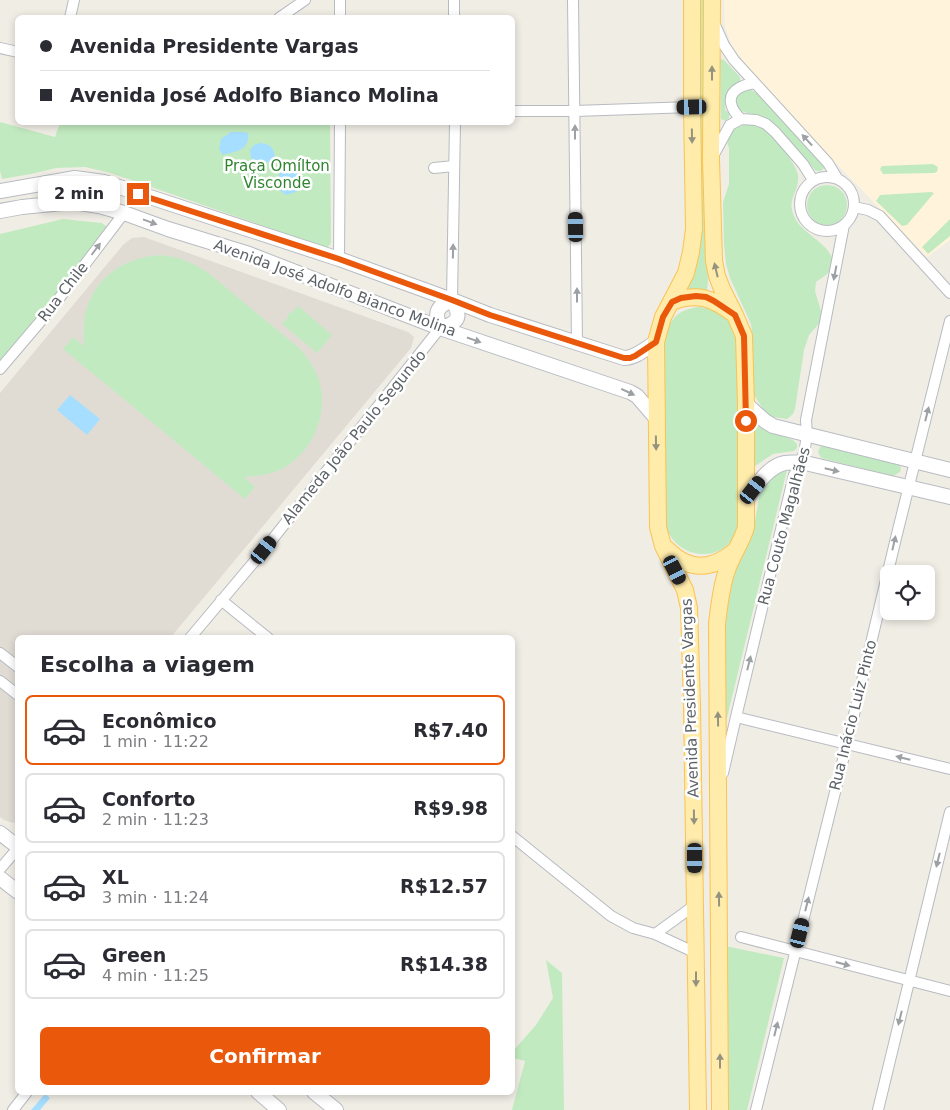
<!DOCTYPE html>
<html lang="pt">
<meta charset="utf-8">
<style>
body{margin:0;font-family:"DejaVu Sans",sans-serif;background:#f7f7f7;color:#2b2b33;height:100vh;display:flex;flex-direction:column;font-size:19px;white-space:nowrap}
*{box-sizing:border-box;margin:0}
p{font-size:16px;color:#7c7c81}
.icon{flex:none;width:28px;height:28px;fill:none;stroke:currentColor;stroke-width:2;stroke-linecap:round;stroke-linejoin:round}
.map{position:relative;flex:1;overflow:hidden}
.details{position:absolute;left:15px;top:635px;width:500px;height:460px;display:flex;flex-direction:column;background:#fff;border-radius:8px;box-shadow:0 2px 8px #0003}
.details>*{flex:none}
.banner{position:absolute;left:15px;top:15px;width:500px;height:110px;border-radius:8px;box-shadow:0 2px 8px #0003;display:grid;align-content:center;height:110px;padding:0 25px;background:#fff}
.controls{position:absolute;left:880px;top:565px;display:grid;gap:10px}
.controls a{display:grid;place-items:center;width:55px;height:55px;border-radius:8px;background:#fff;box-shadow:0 2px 8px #0003;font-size:25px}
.end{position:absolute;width:22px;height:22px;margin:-11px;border:6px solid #ea580c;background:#fff;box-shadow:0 0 0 2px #fff}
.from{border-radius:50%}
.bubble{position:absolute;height:35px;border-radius:8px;background:#fff;box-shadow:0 2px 8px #0003;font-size:16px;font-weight:700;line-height:35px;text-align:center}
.car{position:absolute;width:15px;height:30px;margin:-15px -8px;border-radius:6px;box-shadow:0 0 4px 1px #0007;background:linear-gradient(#222 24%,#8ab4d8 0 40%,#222 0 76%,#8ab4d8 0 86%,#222 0)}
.banner b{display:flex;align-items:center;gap:18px;height:48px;font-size:19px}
.banner b+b{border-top:1px solid #e1e1e2}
.banner i{width:12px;height:12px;background:#2b2b33}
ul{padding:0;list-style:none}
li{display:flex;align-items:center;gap:15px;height:70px;margin:0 10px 8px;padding:0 15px;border:2px solid #e1e1e2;border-radius:8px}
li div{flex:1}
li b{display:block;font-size:19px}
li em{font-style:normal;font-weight:700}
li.selected{border-color:#ea580c}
li>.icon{width:45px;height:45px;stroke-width:1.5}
h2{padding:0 25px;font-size:22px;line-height:60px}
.action{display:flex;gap:10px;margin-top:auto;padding:10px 25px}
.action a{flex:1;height:58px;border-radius:8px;background:#ea580c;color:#fff;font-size:20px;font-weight:700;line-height:58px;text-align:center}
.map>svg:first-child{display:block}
.commercial{fill:#fff4db}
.education{fill:#e0dcd4}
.green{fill:#c2eac0}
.water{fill:#a6deff}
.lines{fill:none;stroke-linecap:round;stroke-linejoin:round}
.street-casing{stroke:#b7bbc0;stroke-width:12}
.secondary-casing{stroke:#b8bcc2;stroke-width:16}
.primary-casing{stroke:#fcc252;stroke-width:18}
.street{stroke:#fff;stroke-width:10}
.secondary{stroke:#fff;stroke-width:14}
.primary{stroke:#ffecab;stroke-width:16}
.oneway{fill:#95927f}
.oneway2{fill:#9da1a4}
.route{stroke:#ea580c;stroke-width:6}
.labels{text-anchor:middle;stroke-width:5;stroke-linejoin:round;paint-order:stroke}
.park-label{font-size:15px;fill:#2f842e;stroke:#fff}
.street-label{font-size:15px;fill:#5c6267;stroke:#fff}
</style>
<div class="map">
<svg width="950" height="1110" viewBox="0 0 950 1110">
<rect width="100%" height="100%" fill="#f0ede5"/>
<path class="commercial" d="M724,0H950V240L927,257L826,153L746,65L731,44L725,26Z"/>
<path class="education" d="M144,237L408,332L414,337L411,348L171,637L18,638V821L13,823L4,820L0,817V393L123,245L132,238Z"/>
<path class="green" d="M699,0H704L707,260L708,282L707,290L689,289L688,284Z
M721,59L724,60L740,77V81C729,89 725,97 725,110L729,113V118L725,121L721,119L720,61Z
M745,90H751L758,94L824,166V168C821,172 819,172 815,170L776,126C772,123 767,119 762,117C750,111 731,115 736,95Z
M0,122L55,137L60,123H330L331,243L328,247H324L111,173L85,167L56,168L31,174L2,179L0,171Z
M746,124C751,124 757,125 761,127C771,131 797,165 798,175C800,194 784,199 796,220C804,234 832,246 833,262C834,272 822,277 816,282L815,291L821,311V319L817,326L809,335L804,350L795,409L793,414L787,419L772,417L766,413L754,395L751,383L753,341L751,324L730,278L726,264L724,244L723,202L729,184V148C726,142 728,136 731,130Z
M933,164L938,167L937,172L934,173L883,174L880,169L882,166Z
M807 205a20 20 0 1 1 40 0a20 20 0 1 1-40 0Z
M931,192L934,193L907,225L902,226L876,201L880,195Z
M63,219L102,223L107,227L105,234L0,361V234Z
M950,219V236L928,254L922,247Z
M161,255C179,257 192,262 207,272L299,348C308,358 315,368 319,380C329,414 313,452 282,469C270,475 257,476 244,477L255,487L245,499L63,349L73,337L84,346C84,338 83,330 84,323C88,281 122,257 161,255Z
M298,306L332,335L317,353L282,324L288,317V314L289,313H292Z
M698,307L711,308L728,318L739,341L741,522C738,528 736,535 732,540C728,546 720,551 713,553C691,558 671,545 665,524L662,347C669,324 671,311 698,307Z
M753,423L773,433L793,440L797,444V448L794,451L773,454L755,466H753Z
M823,445L899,464L901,468L900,472L893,476L821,458L818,452L820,447Z
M787,470L726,722L724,610L729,585L754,526L760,492L770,477L781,472Z
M725,946L784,958L747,1110H726Z
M546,960L562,973L564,1110H512L525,1061L513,1058V1051L536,1025L553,998Z"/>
<path class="water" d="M231,132H241L248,133C250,150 236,152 223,155L219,149L221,139Z
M260,143C270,144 273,147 275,156L269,162L259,163L251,158L250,150L254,145Z
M290,170L299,174L302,184L296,192L286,195L278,189L275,181L280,173Z
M70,395L100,419L87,435L57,410Z
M45,1094L50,1098L40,1110H31Z"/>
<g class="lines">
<defs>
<path id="street" d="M454,0V18
M573,0L577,343
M70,18L74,0
M279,18L305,0
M340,18V0
M715,25L724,45L734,60L828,163L837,178
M0,48L18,52
M512,111H575L692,107
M741,119C731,110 725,96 739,88C743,85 749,84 755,83
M713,156L730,125L741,119L756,120L766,124L775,132L803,164L813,180
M434,168L454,166
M800 204a27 27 0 1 1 54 0a27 27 0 1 1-54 0Z
M854,207L868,210L880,216L950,293
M339,259L340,122
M452,300L455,122
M0,369L51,309L124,213
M221,600L268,638
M190,638L264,550L440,328
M0,653L18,667
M0,681L18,695
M736,717L950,769
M723,773L736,717L794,475C805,457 808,441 806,420L844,225
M512,836L611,916L633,928L655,934L696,953
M0,869L18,848
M655,934L695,905
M741,937L950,991
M13,1110L27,1092
M756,1110L847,744L896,538L950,321
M878,1110L950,812"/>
<path id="secondary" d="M0,191L75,178L104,182L339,259L452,300L490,315L624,358C636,358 646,348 656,342
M0,211L22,207L73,202L99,206L124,213L168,229L249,254L440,328L630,392L637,396L656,418
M452,300C462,317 459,323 440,328C434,312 437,306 452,300Z
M746,404L765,421L773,426L950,470
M747,499C756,486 768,466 785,463C790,462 796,463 801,462L950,497
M0,833L18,847
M0,878L18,892
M258,1092L279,1110
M314,1092L336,1110"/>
<path id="primary" d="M692,0V107L694,229L691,252L686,273L663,317L656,342L658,527L663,546L685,590L689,608L692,706L698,1110
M712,0L711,159L714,261L717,276L722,289L735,315L744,336L746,404V527C742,542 732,555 727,570C721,587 719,606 717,624L720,1110
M671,302C697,292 712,298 734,314
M667,549C689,572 712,570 735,551"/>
</defs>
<use href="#street" class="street-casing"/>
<use href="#secondary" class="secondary-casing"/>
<use href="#primary" class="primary-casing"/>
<use href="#street" class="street"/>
<use href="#secondary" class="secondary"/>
<use href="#primary" class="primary"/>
</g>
<defs><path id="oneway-solid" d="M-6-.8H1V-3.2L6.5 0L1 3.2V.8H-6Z" transform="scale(1.25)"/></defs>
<g class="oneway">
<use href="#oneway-solid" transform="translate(712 73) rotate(-90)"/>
<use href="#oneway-solid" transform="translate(692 136) rotate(89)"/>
<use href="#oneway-solid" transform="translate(716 270) rotate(-103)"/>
<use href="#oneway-solid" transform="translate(656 443) rotate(89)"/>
<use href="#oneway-solid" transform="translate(718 719) rotate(-91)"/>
<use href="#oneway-solid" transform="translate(694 817) rotate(89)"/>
<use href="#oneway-solid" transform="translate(719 899) rotate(-91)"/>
<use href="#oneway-solid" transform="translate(696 979) rotate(90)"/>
<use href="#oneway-solid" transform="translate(720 1061) rotate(-90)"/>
</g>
<g class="oneway2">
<use href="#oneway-solid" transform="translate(575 132) rotate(-90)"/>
<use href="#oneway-solid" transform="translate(807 140) rotate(-133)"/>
<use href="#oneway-solid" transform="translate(150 222) rotate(20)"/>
<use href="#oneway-solid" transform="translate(96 249) rotate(-53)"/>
<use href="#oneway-solid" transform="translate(453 251) rotate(-89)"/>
<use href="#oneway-solid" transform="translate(835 273) rotate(101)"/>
<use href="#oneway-solid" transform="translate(577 295) rotate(-90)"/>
<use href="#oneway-solid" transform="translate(474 340) rotate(19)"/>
<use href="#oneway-solid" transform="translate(628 392) rotate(25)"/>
<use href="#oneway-solid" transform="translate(927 414) rotate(-76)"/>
<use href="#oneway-solid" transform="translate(832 470) rotate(13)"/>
<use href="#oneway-solid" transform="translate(894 543) rotate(-77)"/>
<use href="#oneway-solid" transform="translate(749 663) rotate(-76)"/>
<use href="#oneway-solid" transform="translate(903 758) rotate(-166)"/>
<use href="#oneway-solid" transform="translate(938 860) rotate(104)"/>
<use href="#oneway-solid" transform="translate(807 904) rotate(-76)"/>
<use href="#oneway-solid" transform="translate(843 964) rotate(15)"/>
<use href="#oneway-solid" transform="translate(900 1018) rotate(104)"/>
<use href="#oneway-solid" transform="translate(776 1029) rotate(-76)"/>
</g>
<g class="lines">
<path class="route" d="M138,194L339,259L452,300L490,315L624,358H630L635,356L656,342L663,317L672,302L681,298L696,296L706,297L714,301L735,315L744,336L746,421"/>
</g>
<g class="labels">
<g class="park-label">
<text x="277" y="171">Praça Omílton<tspan x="277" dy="17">Visconde</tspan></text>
</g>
<g class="street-label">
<text transform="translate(335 288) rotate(20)" y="5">Avenida José Adolfo Bianco Molina</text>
<text transform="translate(63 292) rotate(-52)" y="5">Rua Chile</text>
<text transform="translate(354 437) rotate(-51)" y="5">Alameda João Paulo Segundo</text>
<text transform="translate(784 526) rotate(-75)" y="5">Rua Couto Magalhães</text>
<text transform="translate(690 698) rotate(-92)" y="5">Avenida Presidente Vargas</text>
<text transform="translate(853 715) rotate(-76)" y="5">Rua Inácio Luiz Pinto</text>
</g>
</g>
</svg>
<div class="controls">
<a><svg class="icon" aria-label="locate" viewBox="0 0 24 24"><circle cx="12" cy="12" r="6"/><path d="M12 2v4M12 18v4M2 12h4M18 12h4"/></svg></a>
</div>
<i class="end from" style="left:746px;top:421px"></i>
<i class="end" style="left:138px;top:194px"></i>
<div class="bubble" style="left:38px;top:176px;width:82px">2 min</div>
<i class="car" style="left:692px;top:107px;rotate:269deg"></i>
<i class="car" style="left:576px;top:227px;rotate:359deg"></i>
<i class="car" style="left:753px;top:490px;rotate:38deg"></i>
<i class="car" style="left:264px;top:550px;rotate:39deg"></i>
<i class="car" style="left:675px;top:570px;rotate:153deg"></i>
<i class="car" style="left:695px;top:858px;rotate:180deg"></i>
<i class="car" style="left:800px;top:933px;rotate:14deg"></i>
<div class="banner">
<b><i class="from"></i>Avenida Presidente Vargas</b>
<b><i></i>Avenida José Adolfo Bianco Molina</b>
</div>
<section class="details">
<h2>Escolha a viagem</h2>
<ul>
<li class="selected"><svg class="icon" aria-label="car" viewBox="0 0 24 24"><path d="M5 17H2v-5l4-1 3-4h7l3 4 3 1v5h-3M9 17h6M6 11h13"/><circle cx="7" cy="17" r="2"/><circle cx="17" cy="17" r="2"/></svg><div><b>Econômico</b><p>1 min · 11:22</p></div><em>R$7.40</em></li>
<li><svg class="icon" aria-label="car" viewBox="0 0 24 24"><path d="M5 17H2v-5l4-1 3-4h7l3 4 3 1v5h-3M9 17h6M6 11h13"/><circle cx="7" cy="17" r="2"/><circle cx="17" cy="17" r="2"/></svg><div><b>Conforto</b><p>2 min · 11:23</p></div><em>R$9.98</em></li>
<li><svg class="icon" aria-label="car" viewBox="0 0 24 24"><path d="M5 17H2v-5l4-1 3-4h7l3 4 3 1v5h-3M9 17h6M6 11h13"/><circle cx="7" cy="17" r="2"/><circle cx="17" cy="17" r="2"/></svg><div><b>XL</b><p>3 min · 11:24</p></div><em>R$12.57</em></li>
<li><svg class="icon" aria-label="car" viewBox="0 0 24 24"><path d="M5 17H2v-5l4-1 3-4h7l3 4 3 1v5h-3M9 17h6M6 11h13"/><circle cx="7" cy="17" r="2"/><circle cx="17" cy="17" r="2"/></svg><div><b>Green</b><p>4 min · 11:25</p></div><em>R$14.38</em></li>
</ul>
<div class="action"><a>Confirmar</a></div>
</section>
</div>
